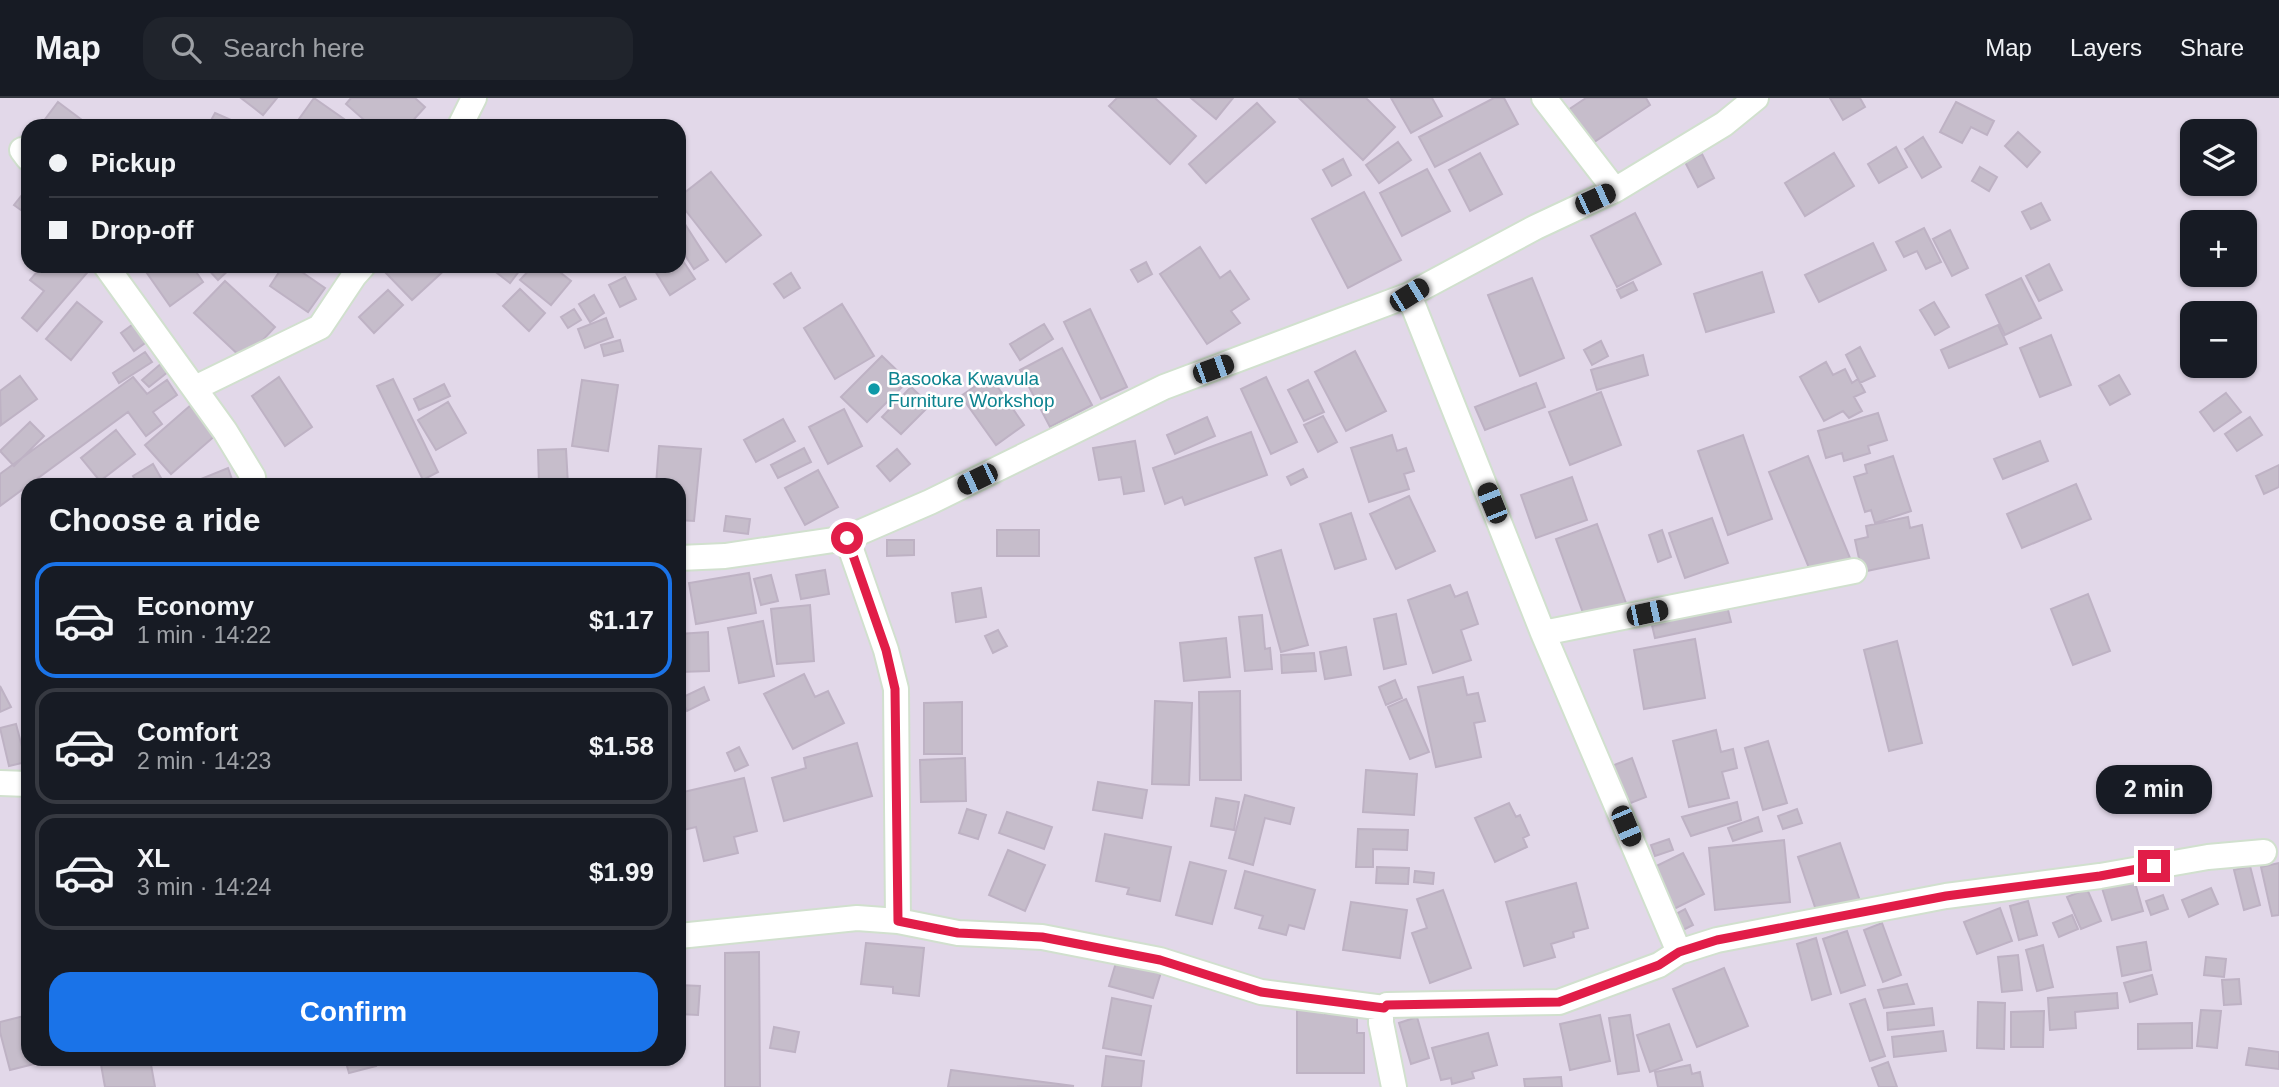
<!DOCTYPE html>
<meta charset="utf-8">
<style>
body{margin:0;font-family:Helvetica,sans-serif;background:#20242c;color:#f1f3f6;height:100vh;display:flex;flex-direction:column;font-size:26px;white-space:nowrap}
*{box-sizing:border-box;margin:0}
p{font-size:23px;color:#9ea1a6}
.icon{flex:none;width:38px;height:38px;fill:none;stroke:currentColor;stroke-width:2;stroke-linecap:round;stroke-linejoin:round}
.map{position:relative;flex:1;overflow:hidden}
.side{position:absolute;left:21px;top:380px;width:665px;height:588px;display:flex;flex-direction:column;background:#171b24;border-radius:21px;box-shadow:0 2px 5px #0004}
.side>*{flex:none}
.top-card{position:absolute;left:21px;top:21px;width:665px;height:154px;border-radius:21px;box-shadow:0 2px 5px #0004;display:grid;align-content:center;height:154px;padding:0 28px;background:#171b24}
.tools{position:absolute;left:2180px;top:21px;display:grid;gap:14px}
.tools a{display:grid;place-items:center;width:77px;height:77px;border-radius:14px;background:#171b24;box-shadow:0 2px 5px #0004;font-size:35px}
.end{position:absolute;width:32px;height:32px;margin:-16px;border:9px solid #e11d48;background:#fff;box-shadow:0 0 0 4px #fff}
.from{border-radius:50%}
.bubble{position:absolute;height:49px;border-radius:21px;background:#171b24;box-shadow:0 2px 5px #0004;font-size:23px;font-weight:600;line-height:49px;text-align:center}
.car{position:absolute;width:21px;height:42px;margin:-21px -10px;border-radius:9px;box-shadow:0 0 5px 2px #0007;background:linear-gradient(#222 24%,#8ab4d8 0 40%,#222 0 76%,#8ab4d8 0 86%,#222 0)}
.top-card b{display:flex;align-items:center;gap:24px;height:66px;font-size:26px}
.top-card b+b{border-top:2px solid #363941}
.top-card i{width:18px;height:18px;background:#f1f3f6}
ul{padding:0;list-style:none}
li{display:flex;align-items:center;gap:21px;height:116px;margin:0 14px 10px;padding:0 14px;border:4px solid #363941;border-radius:21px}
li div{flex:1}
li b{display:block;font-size:26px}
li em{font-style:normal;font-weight:600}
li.selected{border-color:#1a73e8}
li>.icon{width:63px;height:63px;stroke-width:1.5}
h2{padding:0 28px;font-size:32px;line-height:84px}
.action{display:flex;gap:14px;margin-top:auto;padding:14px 28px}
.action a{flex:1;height:80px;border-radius:21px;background:#1a73e8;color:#fff;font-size:28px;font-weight:600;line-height:80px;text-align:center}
header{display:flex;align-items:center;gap:42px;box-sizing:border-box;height:98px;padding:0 35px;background:#171b24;border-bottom:2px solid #363941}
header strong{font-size:33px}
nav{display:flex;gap:38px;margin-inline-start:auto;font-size:24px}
.search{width:490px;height:63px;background:#20242c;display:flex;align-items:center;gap:18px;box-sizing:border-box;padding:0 24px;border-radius:21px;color:#9ea1a6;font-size:26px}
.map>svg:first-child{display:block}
.building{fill:#c6bdcb;stroke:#beb2c4;stroke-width:2}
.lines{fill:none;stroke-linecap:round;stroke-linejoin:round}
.street-casing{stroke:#d1e0ce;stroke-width:28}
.street{stroke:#fff;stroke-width:24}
.route{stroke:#e11d48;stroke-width:9}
.culture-dot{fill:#0f9aa8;stroke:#fff;stroke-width:2.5}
.labels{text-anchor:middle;stroke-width:5;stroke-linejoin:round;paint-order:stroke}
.culture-label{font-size:19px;fill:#0d838f;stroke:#fff;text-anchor:start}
</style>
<header>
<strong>Map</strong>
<div class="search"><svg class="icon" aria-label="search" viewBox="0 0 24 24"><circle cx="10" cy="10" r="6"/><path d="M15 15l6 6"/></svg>Search here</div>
<nav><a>Map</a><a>Layers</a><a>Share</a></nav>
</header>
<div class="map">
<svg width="2279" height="989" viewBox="0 0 2279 989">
<rect width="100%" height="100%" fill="#e2d8e9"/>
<path class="building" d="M241,0H277L263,17Z
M314,0L344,21L339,28H294Z
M351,0H415L425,9L408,28H371L346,6Z
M1117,0H1155L1196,38L1170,66L1109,8Z
M1191,0H1233L1216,21Z
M1299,0H1366L1395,29L1363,62Z
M1391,0H1432L1442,18L1411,35Z
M1494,0H1504L1518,26L1435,69L1419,39Z
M1586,0H1646L1650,7L1588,48L1565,14Z
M1830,0H1860L1865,9L1843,22Z
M58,4L90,28H40Z
M1956,4L1994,23L1987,37L1971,29L1962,45L1940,34Z
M1257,5L1275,24L1206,85L1189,66Z
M215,15L238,25L237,28H208Z
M2018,34L2040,54L2027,69L2005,48Z
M1923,39L1941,69L1922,80L1905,51Z
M1398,44L1411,62L1379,85L1366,67Z
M1896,49L1907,69L1879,85L1868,66Z
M1480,55L1502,96L1470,113L1449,72Z
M1834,55L1854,88L1805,118L1785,85Z
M1702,56L1714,80L1698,89L1685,64Z
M1343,61L1351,77L1332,88L1323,72Z
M1980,69L1997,79L1989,93L1972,83Z
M1427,71L1450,113L1402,138L1380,95Z
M711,74L761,137L726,164L679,104V99Z
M1364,94L1401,162L1348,190L1312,121Z
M22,97L28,102V117L14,107Z
M2041,105L2050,122L2031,131L2022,114Z
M1635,115L1661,166L1617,189L1591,138Z
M683,123L708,162L694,171L679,148V125Z
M1924,130L1941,164L1926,171L1917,153L1904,159L1896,144Z
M1950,132L1968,170L1952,178L1933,141Z
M1873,145L1886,172L1819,204L1805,177Z
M1200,149L1220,180L1230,173L1249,201L1231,213L1240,225L1207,246L1160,176Z
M679,157L695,181L670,197L652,168H679Z
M1146,164L1152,176L1138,184L1131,172Z
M2049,166L2062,192L2039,203L2026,178Z
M42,168L92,169L37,233L22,220L44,193L30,182Z
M142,168H192L203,184L170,208Z
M205,168H233L218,182Z
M283,168H293L325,190L308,214L270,188Z
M389,168H449L412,202L384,173Z
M488,168H523L510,185Z
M533,168H552L571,183L551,207L520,182Z
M1762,174L1774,214L1706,234L1694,196Z
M791,175L800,190L784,200L774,186Z
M625,179L636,201L620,209L609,187Z
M1532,180L1564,260L1520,278L1488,197Z
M2021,180L2041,220L2005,237L1986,197Z
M225,183L275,229L244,262L194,215Z
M1633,184L1637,192L1621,200L1617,192Z
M520,191L545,215L529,233L503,208Z
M388,192L403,207L374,235L359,219Z
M594,197L604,215L590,224L579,206Z
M77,204L102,224L71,262L46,241Z
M1934,204L1949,229L1935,237L1920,212Z
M842,206L874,258L835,281L804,230Z
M574,211L581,222L568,230L561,219Z
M1090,211L1127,289L1101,301L1064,224Z
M606,220L613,239L585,250L578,231Z
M139,222L152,240L134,253L121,235Z
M1044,226L1053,241L1020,262L1010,246Z
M1998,227L2007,246L1949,270L1941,252Z
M2051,237L2071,287L2040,299L2020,250Z
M620,242L623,253L604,258L601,247Z
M1601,243L1608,258L1592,267L1584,252Z
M1860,249L1875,278L1860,285L1846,257Z
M1062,250L1092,307L1050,329L1020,272Z
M1355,253L1386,313L1346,333L1315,274Z
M145,254L152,264L119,285L113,275Z
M1643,257L1648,277L1597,292L1591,272Z
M882,258L908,283L867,324L841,299Z
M163,264L169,273L149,289L142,282Z
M1826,264L1833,277L1845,271L1852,285L1858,281L1865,294L1854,299L1862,313L1849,320L1843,313L1824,323L1800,279Z
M2119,277L2130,296L2110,307L2099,288Z
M20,278L37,301L1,327L0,293Z
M990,278L1024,327L996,347L961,298Z
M133,279L147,296L167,282L177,297L153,314L162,326L146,338L128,314L0,408V376Z
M279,279L312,329L285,348L252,298Z
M1266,279L1297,344L1271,356L1241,291Z
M393,281L438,374L423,382L377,288Z
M582,282L618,287L608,353L572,348Z
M1308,282L1324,314L1304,323L1288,292Z
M1536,285L1545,309L1485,332L1475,309Z
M444,286L450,298L419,312L414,301Z
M911,289L930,307L901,336L882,319Z
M1601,294L1621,347L1570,367L1549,314Z
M2226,295L2241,314L2214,333L2200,314Z
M448,304L466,335L436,352L418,322Z
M191,307L217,336L171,376L145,347Z
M844,311L862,348L828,366L809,329Z
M1878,315L1887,342L1868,348L1870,355L1844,363L1842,355L1826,360L1818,333Z
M1323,318L1337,344L1318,354L1304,327Z
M1207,319L1215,338L1175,356L1167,337Z
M2250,319L2262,337L2237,353L2225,336Z
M783,321L795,343L756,364L744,342Z
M30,324L44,338L14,368L0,353Z
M116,332L135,356L100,383L81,360Z
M1251,334L1267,377L1185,407L1182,399L1165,406L1153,370Z
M1392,337L1397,353L1406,350L1414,373L1404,376L1409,391L1369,404L1351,350Z
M1743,337L1772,421L1728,437L1698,353Z
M1135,343L1144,393L1124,396L1121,379L1099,382L1093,350Z
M2040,343L2048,363L2003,381L1994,361Z
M659,348L701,351L694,423L679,422V387H656Z
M804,350L811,364L778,380L771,367Z
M566,351L568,387H539L538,352Z
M897,351L910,366L890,383L877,368Z
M1808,358L1850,460L1812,477L1769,374Z
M1893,358L1911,413L1875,425L1871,412L1865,414L1854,379L1867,375L1865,367Z
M153,366L165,387H138L133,378Z
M2279,367V389L2264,396L2256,378Z
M228,370L234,387H198L196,383Z
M1303,371L1307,379L1291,387L1287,379Z
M818,372L838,409L805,427L785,390Z
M1572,379L1587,422L1536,440L1521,397Z
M2076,386L2091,421L2022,450L2007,416Z
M1409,398L1435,453L1396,471L1370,416Z
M1351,415L1366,461L1335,471L1320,426Z
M726,418L750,421L748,436L724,433Z
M1908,419L1910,430L1922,427L1929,460L1862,474L1855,442L1868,439L1866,428Z
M1712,420L1728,465L1685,480L1669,435Z
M1597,426L1627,508L1586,523L1556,441Z
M997,432H1039V458H997Z
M1662,432L1671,459L1658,464L1649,437Z
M887,442H914V457L887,458Z
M1281,452L1308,547L1281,554L1255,460Z
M825,472L829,496L801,501L796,477Z
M749,475L756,515L696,526L689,485Z
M771,477L778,503L761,507L754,481Z
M1450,487L1455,499L1467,494L1478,526L1461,532L1471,562L1433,575L1408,502Z
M981,490L986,519L956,524L952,495Z
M2088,496L2110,553L2073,567L2051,511Z
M810,507L814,563L777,566L771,511Z
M1727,508L1731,524L1655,540L1651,523Z
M1396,516L1406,566L1384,571L1374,521Z
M1262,517L1265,551L1270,550L1272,571L1245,573L1239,519Z
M763,523L774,578L739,585L728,530Z
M998,532L1007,548L993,555L985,538Z
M708,534L709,573L679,574V536Z
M1226,540L1230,579L1184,583L1180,545Z
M1695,541L1705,600L1644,611L1634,552Z
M1897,543L1922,645L1889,653L1864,552Z
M1346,549L1351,577L1325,581L1320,554Z
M1314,555L1316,573L1282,575L1281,557Z
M804,576L815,599L828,593L844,625L793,651L764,596Z
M1463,579L1467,597L1478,595L1485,623L1474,625L1481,659L1436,669L1418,589Z
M1395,582L1402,600L1386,607L1379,589Z
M0,588L11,609L0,614Z
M704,589L709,602L687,613L681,600Z
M1240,593L1241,682H1200L1199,594Z
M1406,601L1429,654L1410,661L1388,609Z
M1155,603L1192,605L1189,687L1152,686Z
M962,604V656H924V605Z
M16,626L26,664L9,668L0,630Z
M1716,632L1721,654L1733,651L1737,670L1722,674L1729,700L1689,709L1673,643Z
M1768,643L1787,705L1763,712L1745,650Z
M857,645L872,698L784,723L772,680L806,670L804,660Z
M739,649L748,667L735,673L727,655Z
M965,660L966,703L921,704L920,662Z
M1632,660L1646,699L1623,708L1609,669Z
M1366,672L1417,676L1414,717L1363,714Z
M744,680L757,733L734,739L738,755L704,763L696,729L679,733V695Z
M1098,684L1147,692L1142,720L1093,712Z
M1245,697L1294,710L1290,726L1265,720L1253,767L1229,760Z
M1216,700L1239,704L1234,732L1211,728Z
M1737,704L1741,722L1691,738L1682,719Z
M1509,705L1516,719L1520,717L1529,737L1523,740L1527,749L1495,764L1475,720Z
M967,711L986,717L978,741L959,735Z
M1797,711L1802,725L1783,731L1778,718Z
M1007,714L1052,729L1044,751L999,735Z
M1758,719L1762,733L1733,743L1728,730Z
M1358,731L1408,732L1407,752L1373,751V769H1356Z
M1105,736L1171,749L1160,803L1127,796L1129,790L1096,783Z
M1669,741L1673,752L1655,758L1651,747Z
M1784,742L1790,804L1715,812L1709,750Z
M1840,745L1860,803L1818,818L1798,759Z
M1008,752L1045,767L1025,813L989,797Z
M1683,755L1704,796L1664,816L1644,774Z
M1190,764L1226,773L1212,826L1176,817Z
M2279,765V817L2272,818L2261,769Z
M2250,768L2260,807L2244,812L2234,772Z
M1377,769L1409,770L1408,786L1376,785Z
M1245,773L1315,792L1304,831L1289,827L1286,837L1259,830L1263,818L1235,810Z
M1415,773L1434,775L1433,786L1414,784Z
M2134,781L2143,813L2112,822L2102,790Z
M1576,785L1588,830L1573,834L1574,839L1551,846L1555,859L1524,868L1506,804Z
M2211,790L2218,806L2189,819L2182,802Z
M2087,791L2101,823L2081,831L2067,799Z
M1443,792L1471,870L1430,885L1412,835L1427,830L1417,801Z
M2163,797L2168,811L2151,817L2146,803Z
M2028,803L2037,837L2019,842L2010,808Z
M1351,804L1407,812L1400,860L1343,852Z
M2000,810L2012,843L1977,856L1964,824Z
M1685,811L1693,827L1681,833L1674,817Z
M2072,817L2078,831L2059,839L2053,825Z
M1882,825L1901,877L1883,884L1864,832Z
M1847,833L1865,887L1841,895L1823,841Z
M1816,840L1831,896L1812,902L1797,846Z
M2146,844L2151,872L2122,878L2117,849Z
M866,845L924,850L919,898L893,895V889L861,886Z
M2043,847L2053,889L2037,893L2026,852Z
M759,854L760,989H725V855Z
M2018,857L2022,892L2002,894L1998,859Z
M1118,858L1162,871L1153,900L1109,888Z
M2206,859L2226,861L2224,879L2204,877Z
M1724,870L1748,928L1697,949L1673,891Z
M2152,877L2157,896L2130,904L2124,885Z
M2239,881L2241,906L2224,907L2222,882Z
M1907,886L1914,906L1884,910L1878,892Z
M679,887L700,888L698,917L679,916Z
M2117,895L2118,910L2075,914L2076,930L2050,932L2048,900Z
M1112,900L1151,908L1141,957L1103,950Z
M1865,901L1885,958L1870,963L1850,906Z
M1978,904L2005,905L2004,951L1977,950Z
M1297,905H1325V916H1357V935H1364V975H1297Z
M1932,910L1934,927L1888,932L1887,915Z
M2201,912L2221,913L2217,950L2197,948Z
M2044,913L2043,949H2011V914Z
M28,917V961H54L10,972L0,934V924Z
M1600,917L1610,963L1570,972L1560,926Z
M1630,917L1639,973L1618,976L1609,920Z
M1417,919L1429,960L1411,966L1399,925Z
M2192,925V950L2138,951V926Z
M1669,926L1682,962L1650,974L1637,937Z
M774,929L799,934L795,954L770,950Z
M1943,933L1946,953L1894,959L1892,939Z
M1488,935L1497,967L1472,974L1474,980L1452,986L1451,980L1441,982L1432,950Z
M2249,950L2279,954V971L2246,967Z
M1106,958L1144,963L1141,989H1102Z
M100,961H150L155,989H105Z
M345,961H374L376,968L349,975Z
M1888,964L1897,989H1879L1872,970Z
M1690,967L1692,976L1700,974L1703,989H1658L1655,974Z
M951,972L1074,988L948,989Z
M1561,979L1562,989H1525L1524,981Z"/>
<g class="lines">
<defs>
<path id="street" d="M1544,0L1615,92
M460,28L474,0
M22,52L28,60
M106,168L225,333L253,379L254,387
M1409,197L1543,535L1679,854
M195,290L320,229L354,178L363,168
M847,440L886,552L896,591L898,823
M679,460L725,458L847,440L930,404L1164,289L1409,197L1536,129L1615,92L1724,26L1756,0
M1543,535L1854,473
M0,685L28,686
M679,838L857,820L898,823L958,835L1042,839L1160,862L1261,894L1384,910
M1394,989L1381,925V915L1387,907L1559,904L1659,867L1679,854L1717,842L1946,798L2100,778L2208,759L2264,754"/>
</defs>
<use href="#street" class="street-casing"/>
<use href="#street" class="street"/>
</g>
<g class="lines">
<path class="route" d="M847,440L886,552L895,591L898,823L958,835L1042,839L1160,862L1261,894L1384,910L1387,907L1559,904L1659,867L1679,854L1717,842L1946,798L2100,778L2154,768"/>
</g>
<circle class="culture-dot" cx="874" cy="291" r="7"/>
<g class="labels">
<g class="culture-label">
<text x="888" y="287">Basooka Kwavula<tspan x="888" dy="22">Furniture Workshop</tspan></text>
</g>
</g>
</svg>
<div class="tools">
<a><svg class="icon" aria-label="layers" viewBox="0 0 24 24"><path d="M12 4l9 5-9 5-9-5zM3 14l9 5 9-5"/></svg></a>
<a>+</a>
<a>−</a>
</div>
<i class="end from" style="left:847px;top:440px"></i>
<i class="end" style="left:2154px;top:768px"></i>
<div class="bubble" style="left:2096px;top:667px;width:116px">2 min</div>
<i class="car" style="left:1595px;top:101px;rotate:65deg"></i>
<i class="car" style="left:1409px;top:197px;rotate:58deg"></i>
<i class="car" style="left:1213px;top:271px;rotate:70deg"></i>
<i class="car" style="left:977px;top:381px;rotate:244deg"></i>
<i class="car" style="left:1492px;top:405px;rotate:338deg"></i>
<i class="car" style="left:1647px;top:515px;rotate:78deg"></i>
<i class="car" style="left:1626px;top:728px;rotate:157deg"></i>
<div class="top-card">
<b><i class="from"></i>Pickup</b>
<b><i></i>Drop-off</b>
</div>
<section class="side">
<h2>Choose a ride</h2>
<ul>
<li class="selected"><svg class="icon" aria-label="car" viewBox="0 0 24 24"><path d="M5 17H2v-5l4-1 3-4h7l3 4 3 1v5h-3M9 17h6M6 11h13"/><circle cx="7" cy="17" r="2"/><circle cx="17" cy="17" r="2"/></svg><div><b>Economy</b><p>1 min · 14:22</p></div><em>$1.17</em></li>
<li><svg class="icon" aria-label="car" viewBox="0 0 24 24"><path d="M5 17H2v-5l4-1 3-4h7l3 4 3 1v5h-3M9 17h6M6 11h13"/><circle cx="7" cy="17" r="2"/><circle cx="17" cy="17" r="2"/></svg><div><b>Comfort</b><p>2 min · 14:23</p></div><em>$1.58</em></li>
<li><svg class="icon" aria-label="car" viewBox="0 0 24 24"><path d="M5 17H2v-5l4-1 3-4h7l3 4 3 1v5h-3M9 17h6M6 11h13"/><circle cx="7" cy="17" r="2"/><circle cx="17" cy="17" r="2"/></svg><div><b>XL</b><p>3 min · 14:24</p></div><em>$1.99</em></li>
</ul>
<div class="action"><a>Confirm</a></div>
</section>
</div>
